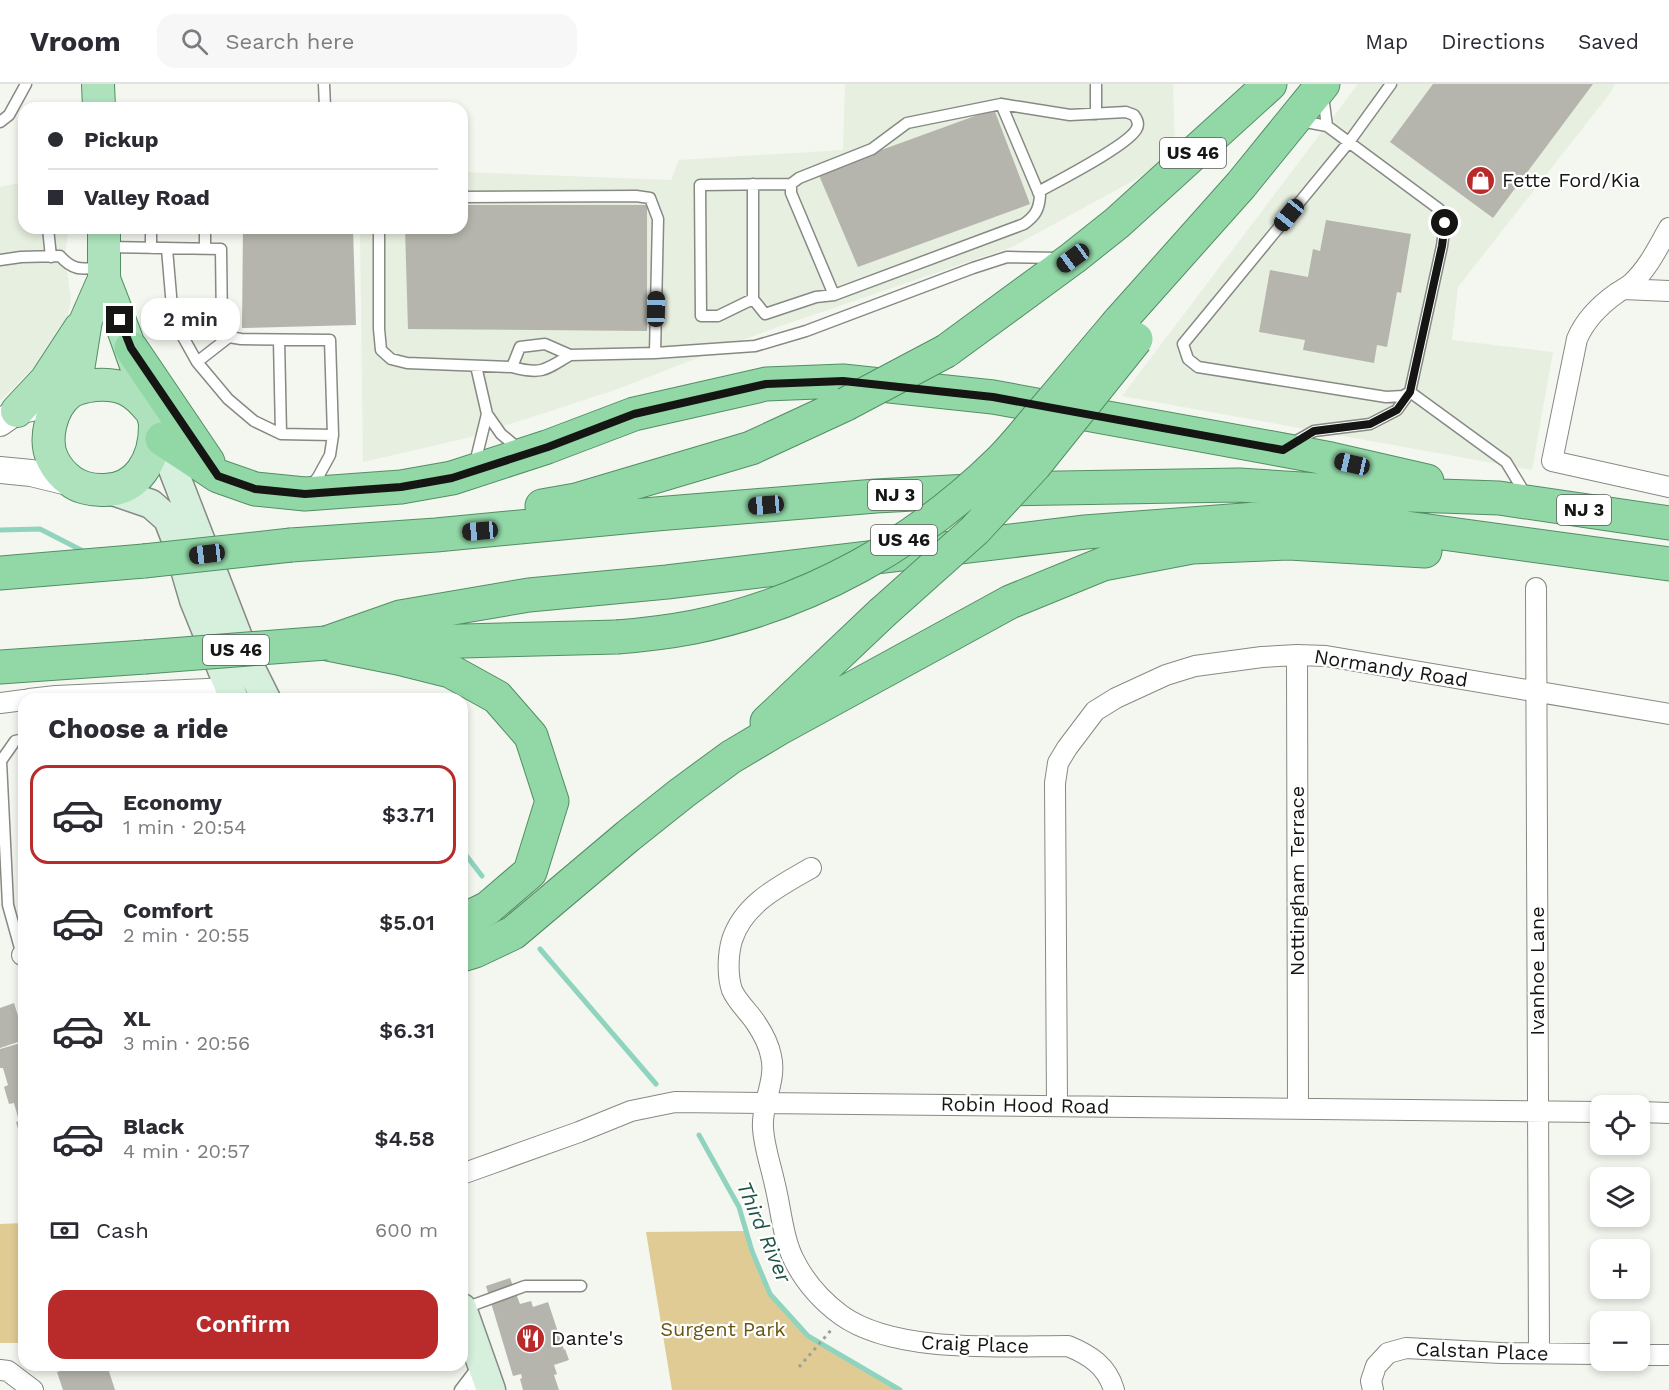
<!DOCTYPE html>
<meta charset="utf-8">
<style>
body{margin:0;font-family:"Work Sans",sans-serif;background:#f7f7f7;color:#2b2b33;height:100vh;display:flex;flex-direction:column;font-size:22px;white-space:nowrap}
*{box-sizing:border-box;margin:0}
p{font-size:20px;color:#7c7c81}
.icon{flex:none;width:33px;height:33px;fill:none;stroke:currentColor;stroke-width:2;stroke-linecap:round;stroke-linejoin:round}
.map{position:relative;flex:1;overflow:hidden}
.panel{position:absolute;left:18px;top:609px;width:450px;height:678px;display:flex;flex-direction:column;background:#fff;border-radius:18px;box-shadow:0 3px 9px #0003}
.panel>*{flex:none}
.banner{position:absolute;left:18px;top:18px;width:450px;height:132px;border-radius:18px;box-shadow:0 3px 9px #0003;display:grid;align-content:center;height:132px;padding:0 30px;background:#fff}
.buttons{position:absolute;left:1590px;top:1011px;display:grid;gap:12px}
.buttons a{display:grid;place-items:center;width:60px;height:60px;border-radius:12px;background:#fff;box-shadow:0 3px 9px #0003;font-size:30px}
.end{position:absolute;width:27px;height:27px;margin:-14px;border:8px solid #151614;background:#fff;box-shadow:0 0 0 3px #fff}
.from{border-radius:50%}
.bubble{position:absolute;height:42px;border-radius:18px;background:#fff;box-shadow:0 3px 9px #0003;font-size:20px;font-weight:600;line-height:42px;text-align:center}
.car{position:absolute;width:18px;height:36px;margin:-18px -9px;border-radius:8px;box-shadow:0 0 4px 2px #0007;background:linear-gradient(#222 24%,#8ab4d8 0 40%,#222 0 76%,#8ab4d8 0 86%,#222 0)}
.banner b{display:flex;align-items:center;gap:21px;height:57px;font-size:22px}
.banner b+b{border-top:2px solid #e1e1e2}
.banner i{width:15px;height:15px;background:#2b2b33}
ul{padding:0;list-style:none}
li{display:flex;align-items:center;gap:18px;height:99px;margin:0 12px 9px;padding:0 18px;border:3px solid transparent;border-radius:18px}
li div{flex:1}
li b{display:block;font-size:22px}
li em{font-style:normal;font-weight:600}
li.on{border-color:#b92a2a}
li>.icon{width:54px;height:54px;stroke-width:1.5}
h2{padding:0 30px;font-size:27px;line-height:72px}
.pay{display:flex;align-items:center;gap:15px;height:66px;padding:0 30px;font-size:22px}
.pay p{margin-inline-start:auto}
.button{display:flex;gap:12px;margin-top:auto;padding:12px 30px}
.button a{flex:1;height:69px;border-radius:18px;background:#b92a2a;color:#fff;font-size:24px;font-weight:600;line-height:69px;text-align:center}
header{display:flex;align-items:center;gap:36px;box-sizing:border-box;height:84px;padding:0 30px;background:#fff;border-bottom:2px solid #e1e1e2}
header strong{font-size:28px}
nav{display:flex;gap:33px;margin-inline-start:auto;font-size:21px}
.search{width:420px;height:54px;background:#f7f7f7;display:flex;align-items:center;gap:15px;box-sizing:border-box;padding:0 21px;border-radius:18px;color:#7c7c81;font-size:22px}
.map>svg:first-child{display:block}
.built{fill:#e7efe0}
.green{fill:#e0cb95}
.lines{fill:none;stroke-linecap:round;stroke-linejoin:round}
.stream{stroke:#90d4bf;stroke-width:5}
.building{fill:#b5b5ad}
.service-casing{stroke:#868a83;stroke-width:13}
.minor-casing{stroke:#868a83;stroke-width:22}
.tertiary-casing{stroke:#868a83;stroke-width:28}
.secondary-casing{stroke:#868a83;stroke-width:31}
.primary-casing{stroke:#548e64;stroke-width:34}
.trunk-casing{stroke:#548e64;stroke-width:35}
.path{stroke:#9da09a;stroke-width:3;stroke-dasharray:3 4.5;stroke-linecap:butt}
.service{stroke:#fff;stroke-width:10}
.minor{stroke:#fff;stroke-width:20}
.tertiary{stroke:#fff;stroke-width:26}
.secondary{stroke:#d6f0dd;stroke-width:28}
.primary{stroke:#ade2bc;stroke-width:32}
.trunk{stroke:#92d8a6;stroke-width:33}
.trunk-bridge-casing{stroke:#548e64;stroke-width:35;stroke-linecap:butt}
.trunk-bridge{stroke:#92d8a6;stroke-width:33}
.route{stroke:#151614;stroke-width:8}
.labels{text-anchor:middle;stroke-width:4.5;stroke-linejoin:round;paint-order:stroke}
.shield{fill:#fff;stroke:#5b5c5a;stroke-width:1.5}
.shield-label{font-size:18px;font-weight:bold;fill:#151614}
.poi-label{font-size:20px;fill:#151614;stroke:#fff;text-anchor:start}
.street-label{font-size:20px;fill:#151614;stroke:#fff}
.park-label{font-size:20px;fill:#6a5514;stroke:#fff}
.water-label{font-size:21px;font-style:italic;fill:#1d5446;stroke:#fff}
</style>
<header>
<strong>Vroom</strong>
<div class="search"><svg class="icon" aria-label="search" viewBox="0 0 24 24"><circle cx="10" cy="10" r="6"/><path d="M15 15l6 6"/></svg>Search here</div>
<nav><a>Map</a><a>Directions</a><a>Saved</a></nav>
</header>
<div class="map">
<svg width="1669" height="1306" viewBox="0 0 1669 1306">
<rect width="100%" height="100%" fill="#f3f7ef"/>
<path class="built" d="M845,0H1173L1175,65L1142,92L1012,163L769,246L615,306L467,354L363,378L360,144H462V88L671,96L679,76L843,66Z
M1358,0H1615L1611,8L1458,203L1452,256L1553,268L1532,386L1122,312Z
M24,98V144H69L65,170L71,215L65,245L55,262L0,317V103Z"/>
<path class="green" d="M24,1139V1259H0V1140Z
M746,1147L752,1167L770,1210L808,1252L900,1306H672L646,1148Z"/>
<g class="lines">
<path class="stream" d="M0,446L40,445L85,468
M462,766L482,792
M540,865L656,1000
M699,1051L739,1123L752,1167L770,1210L808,1252L900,1306"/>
</g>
<path class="building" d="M1433,0H1593L1493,134L1390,58Z
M994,25L1030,120L858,183L818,89Z
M462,121H647V247L408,245L405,144H462Z
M1326,136L1411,150L1401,209L1397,208L1387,263L1377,261L1374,279L1303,266L1305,256L1259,248L1270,186L1308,193L1313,165L1320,167Z
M243,144H353L356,241L242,244Z
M14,919L20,938L22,937L24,946V956L0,964V924Z
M24,958V1055L21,1056L16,1038L19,1037L14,1019L9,1020L4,1003L8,1001L3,984H0V965Z
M510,1194L520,1220L531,1217L533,1223L548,1218L564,1266L565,1265L569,1276L554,1281L557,1290L554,1291L559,1306H523L520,1295L522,1294L521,1290L513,1292L486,1202Z
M77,1281H107L115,1306H63L57,1288Z"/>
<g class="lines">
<defs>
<path id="service" d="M324,0L325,24
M1096,0V30
M1301,37L1327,42L1323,12
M0,38L9,31L26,0
M1327,42L1439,125L1445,139L1442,162L1410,308L1403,312L1386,313L1198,283L1188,275L1183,260L1349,58L1391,0
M753,100V215
M791,100L700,101L701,232H718L753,215L765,230L816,213L834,211L1024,140C1035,132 1039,126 1040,112L1001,20
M462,113L636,112L650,114L658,135L655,269L570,271L545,260L520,263L512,283
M48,144L51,173
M151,144V164
M379,144V245L381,266L391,275L407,279L512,283C541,291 546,286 570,271
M108,163L221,165L222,242L229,253L241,255L330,256L333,351L281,350L254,337L228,315L197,278L173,235L167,165
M205,165V144
M0,176L21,173L60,172C74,188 83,185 103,183
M834,211L791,109V100L799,94L872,65L907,39L1001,20L1070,31L1126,28L1134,31C1137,35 1139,40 1137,44C1131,60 1056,98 1038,108
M279,256L281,350
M655,269L755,262L806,247L973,184L1007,173L1058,174
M197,278L229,253
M476,282L487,330L501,350L513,360L523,363
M1293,359L1314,347L1370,340L1397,326L1410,308L1506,378L1526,411
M472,381L476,375L487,330
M309,404L318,393L330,371L333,351
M23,875L8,821L1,677L15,657L24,655
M465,1224L525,1202H581
M460,1306L479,1281
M472,1306L478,1287"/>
<path id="minor" d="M1669,144C1658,163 1649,183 1632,199C1627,203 1622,206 1617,209C1600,221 1585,236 1577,255L1552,377L1669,403
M1623,205L1669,207
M1536,504L1539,1269
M1297,571L1298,1024
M29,615L56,612L229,604
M0,619L24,616
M811,784C780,802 744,819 732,856C728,870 727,891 732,906C737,918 749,928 756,939C762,948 769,961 771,972C777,997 761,1019 763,1044C764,1063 771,1082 775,1101C781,1125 783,1155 794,1176C805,1198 822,1217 841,1231C895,1270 1003,1262 1068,1262C1090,1271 1107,1282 1114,1306
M22,871H24
M1057,1021L1055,699L1058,679L1067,664L1095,627L1116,614L1166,591L1195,582L1262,573L1297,571L1326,572L1669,630
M1640,1028L1669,1029
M462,1090L579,1048L631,1027L675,1018L1600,1028
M1640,1271H1669
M0,1286L8,1287L33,1306
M1373,1306L1371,1297L1376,1282L1388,1269L1406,1264L1501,1269L1600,1270"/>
<path id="tertiary" d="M0,339L17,327L35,323
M0,386L31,389L72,399"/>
<path id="secondary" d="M157,344L248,579L266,615
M113,407L151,420L168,435L177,458L194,516L234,615
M462,1224L491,1306"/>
<path id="primary" d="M98,0L99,24
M104,195C119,233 133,272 146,311C148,320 155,332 155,342C155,375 138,408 101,406C91,406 78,403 71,397C64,392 57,384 53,376C43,356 51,323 69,309C76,304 86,302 95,301C121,299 134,306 150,326
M70,308L78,286L86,236L104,195V144
M17,327L46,296L80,244"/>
<path id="trunk" d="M1118,239L1241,101L1323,0
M131,264L208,378
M946,267L1073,174L1117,139L1270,0
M162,355L218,392L255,405L305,410L401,403L452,394L547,363L634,330L766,300L843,297L993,313L1283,366L1331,375L1427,397
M542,422L576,416L751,364L846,320
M291,461L436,451L656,430L876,412L1007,405L1239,401L1382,410L1499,414L1669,439
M0,489L144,477
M326,559L400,533L529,511L667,498L1085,448L1281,433L1362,438L1669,480
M388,559L617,553
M328,560L398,574L450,587L497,613L531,652L552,717L530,788L488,824L462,837
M0,583L145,573
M767,638L882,529
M462,871L475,867L513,849L628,752L682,709L731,673L778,645L1010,518L1103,480L1192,463L1289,459L1425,467"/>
</defs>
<use href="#service" class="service-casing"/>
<use href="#minor" class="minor-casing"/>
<use href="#tertiary" class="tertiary-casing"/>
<use href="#secondary" class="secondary-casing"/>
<use href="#primary" class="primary-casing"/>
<use href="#trunk" class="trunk-casing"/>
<path class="path" d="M799,1283L832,1245"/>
<use href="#service" class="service"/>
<use href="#minor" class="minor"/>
<use href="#tertiary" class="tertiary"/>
<use href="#secondary" class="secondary"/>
<use href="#primary" class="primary"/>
<use href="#trunk" class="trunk"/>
<defs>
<path id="trunk-bridge" d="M846,320L946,267
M144,477L291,461
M882,529L975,446L1035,381L1136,255
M617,553C643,551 668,548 694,543C810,519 916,460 1000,377C1015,362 1028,345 1042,329C1067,299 1093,269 1118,239
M145,573L326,559"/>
</defs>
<use href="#trunk-bridge" class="trunk-bridge-casing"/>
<use href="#trunk-bridge" class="trunk-bridge"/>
</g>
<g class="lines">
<path class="route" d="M120,236L131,264L218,392L255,405L305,410L401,403L452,394L548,363L634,330L766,300L843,297L993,313L1283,366L1314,347L1370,340L1397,326L1410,308L1442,162L1445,139"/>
</g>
<defs>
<symbol id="shop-disc" viewBox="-11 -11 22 22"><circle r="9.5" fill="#b92a2a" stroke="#fff"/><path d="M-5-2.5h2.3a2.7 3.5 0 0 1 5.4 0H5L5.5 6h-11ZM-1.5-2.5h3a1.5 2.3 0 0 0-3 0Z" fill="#fff"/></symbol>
<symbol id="restaurant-disc" viewBox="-11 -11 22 22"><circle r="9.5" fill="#b92a2a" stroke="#fff"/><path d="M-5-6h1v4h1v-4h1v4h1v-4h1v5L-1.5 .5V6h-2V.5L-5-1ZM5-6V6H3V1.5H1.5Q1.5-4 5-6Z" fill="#fff"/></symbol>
</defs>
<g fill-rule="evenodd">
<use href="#shop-disc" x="1464" y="80" width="33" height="33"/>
<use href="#restaurant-disc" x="514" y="1238" width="33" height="33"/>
</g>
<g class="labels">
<g class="shield">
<rect x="1160" y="54" width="66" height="30" rx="4.5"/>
<rect x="868" y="396" width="54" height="30" rx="4.5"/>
<rect x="1557" y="411" width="54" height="30" rx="4.5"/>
<rect x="871" y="441" width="66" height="30" rx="4.5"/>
<rect x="203" y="551" width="66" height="30" rx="4.5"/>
</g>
<g class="shield-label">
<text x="1193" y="75">US 46</text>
<text x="895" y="417">NJ 3</text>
<text x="1584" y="432">NJ 3</text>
<text x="904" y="462">US 46</text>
<text x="236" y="572">US 46</text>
</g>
<g class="poi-label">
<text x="1502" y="103">Fette Ford/Kia</text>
<text x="551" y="1261">Dante's</text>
</g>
<g class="street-label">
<text transform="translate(1391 584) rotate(9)" y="7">Normandy Road</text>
<text transform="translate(1297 797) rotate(-90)" y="7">Nottingham Terrace</text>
<text transform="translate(1537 887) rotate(-90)" y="7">Ivanhoe Lane</text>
<text transform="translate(1025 1021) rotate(1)" y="7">Robin Hood Road</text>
<text transform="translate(975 1260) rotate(2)" y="7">Craig Place</text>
<text transform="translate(1482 1267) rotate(2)" y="7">Calstan Place</text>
</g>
<g class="park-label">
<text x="723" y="1252">Surgent Park</text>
</g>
<g class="water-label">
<text transform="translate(764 1148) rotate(67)" y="7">Third River</text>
</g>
</g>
</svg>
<div class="buttons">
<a><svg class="icon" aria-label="locate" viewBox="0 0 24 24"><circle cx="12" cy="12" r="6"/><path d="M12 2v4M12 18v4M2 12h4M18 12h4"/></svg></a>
<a><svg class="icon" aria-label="layers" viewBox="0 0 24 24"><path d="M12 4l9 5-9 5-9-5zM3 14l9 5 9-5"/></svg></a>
<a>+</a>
<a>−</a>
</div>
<i class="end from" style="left:1445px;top:139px"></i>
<i class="end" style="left:120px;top:236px"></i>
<div class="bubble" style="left:141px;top:214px;width:99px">2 min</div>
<i class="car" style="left:1289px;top:131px;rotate:219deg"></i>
<i class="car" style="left:1073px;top:174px;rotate:234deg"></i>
<i class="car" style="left:656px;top:225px;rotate:1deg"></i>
<i class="car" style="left:1352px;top:380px;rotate:283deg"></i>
<i class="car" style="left:766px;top:421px;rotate:265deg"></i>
<i class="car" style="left:480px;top:447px;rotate:265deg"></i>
<i class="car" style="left:207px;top:470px;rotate:263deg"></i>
<div class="banner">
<b><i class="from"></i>Pickup</b>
<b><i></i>Valley Road</b>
</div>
<section class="panel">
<h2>Choose a ride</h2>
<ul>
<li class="on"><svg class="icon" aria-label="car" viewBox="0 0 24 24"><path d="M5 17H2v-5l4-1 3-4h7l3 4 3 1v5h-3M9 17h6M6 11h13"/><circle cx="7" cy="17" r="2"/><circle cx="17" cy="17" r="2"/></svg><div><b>Economy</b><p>1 min · 20:54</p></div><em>$3.71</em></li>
<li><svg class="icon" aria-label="car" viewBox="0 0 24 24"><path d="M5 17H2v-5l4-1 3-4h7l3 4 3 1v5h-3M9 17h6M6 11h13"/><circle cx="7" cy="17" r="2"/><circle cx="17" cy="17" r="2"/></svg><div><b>Comfort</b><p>2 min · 20:55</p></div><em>$5.01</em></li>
<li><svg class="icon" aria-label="car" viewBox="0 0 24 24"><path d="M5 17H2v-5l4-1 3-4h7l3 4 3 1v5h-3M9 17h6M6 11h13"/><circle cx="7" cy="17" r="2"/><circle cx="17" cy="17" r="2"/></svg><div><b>XL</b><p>3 min · 20:56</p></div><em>$6.31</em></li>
<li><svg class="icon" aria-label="car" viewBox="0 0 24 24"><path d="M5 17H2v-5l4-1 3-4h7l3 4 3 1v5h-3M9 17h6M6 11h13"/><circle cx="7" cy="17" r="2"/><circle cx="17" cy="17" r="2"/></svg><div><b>Black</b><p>4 min · 20:57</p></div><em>$4.58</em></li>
</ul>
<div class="pay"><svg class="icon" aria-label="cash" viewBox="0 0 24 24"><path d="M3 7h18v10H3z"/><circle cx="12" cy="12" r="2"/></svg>Cash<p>600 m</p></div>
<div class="button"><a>Confirm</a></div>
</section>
</div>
